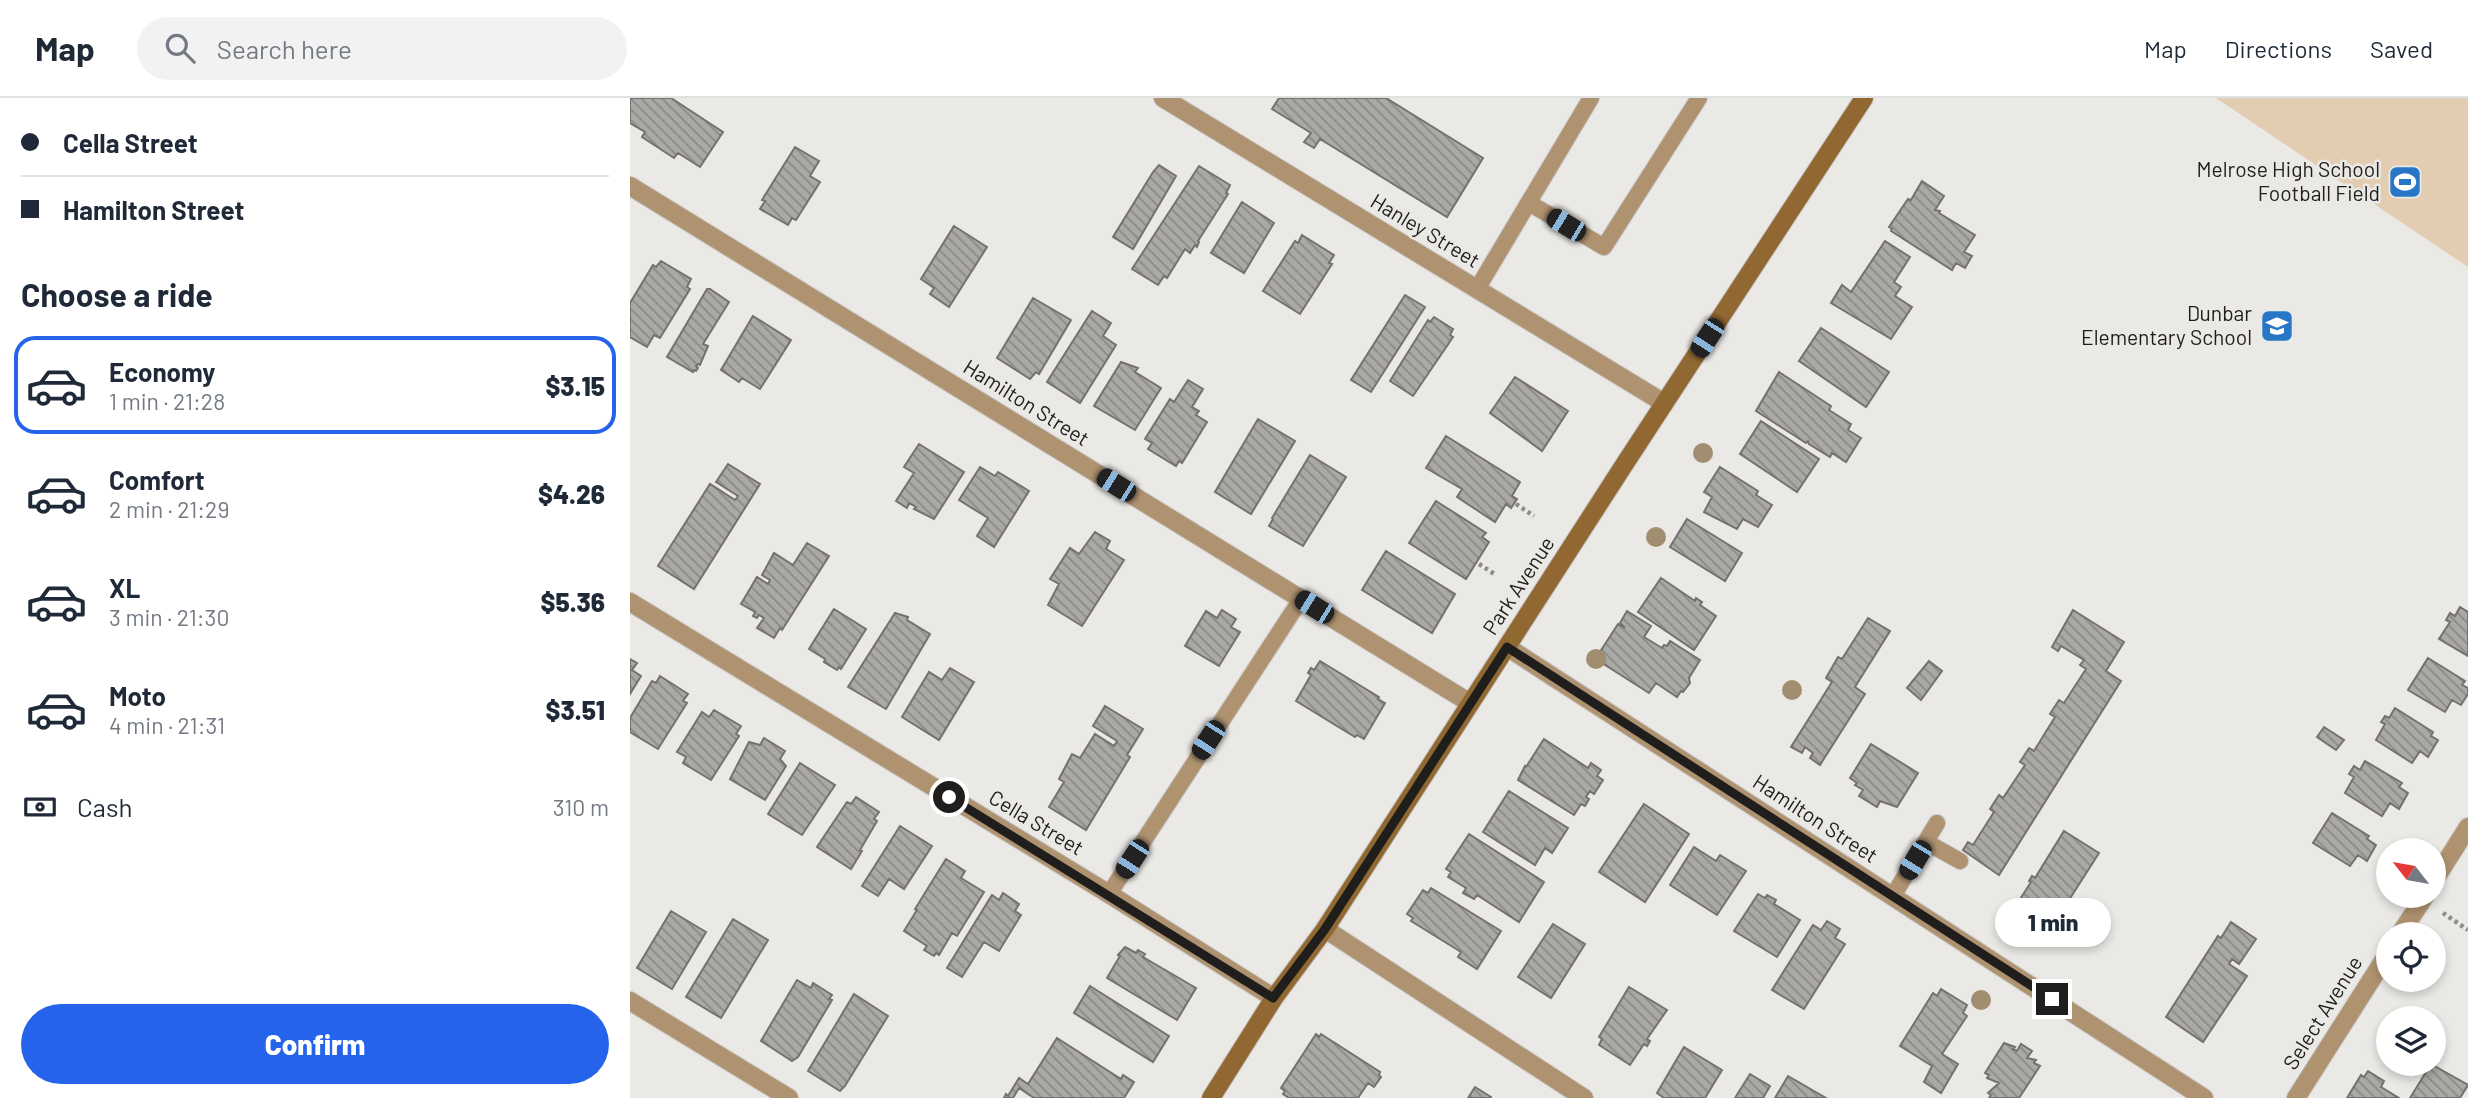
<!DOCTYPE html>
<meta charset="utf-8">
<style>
body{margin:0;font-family:Barlow,sans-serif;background:#f2f2f3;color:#1f2937;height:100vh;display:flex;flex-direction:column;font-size:26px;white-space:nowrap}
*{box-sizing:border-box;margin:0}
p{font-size:23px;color:#747a83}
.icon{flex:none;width:38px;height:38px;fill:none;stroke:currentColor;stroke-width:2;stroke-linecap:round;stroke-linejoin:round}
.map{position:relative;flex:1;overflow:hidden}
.panel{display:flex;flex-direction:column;background:#fff;width:630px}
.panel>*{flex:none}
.banner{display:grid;align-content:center;height:154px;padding:0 21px;background:#fff}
.needle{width:46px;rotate:301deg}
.controls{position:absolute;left:1746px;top:740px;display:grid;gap:14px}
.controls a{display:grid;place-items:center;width:70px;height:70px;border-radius:50%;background:#fff;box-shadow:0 4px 10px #0003;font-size:35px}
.end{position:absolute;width:32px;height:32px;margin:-16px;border:9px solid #1f1e1d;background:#fff;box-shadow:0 0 0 4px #fff}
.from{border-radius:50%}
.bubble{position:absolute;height:49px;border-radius:24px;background:#fff;box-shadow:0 4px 10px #0003;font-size:23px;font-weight:800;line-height:49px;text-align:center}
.car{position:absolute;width:21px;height:42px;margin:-21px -10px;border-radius:9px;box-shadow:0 0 5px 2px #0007;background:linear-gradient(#222 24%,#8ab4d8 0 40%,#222 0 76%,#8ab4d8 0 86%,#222 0)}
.banner b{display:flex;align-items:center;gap:24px;height:66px;font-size:26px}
.banner b+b{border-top:2px solid #e0e1e3}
.banner i{width:18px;height:18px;background:#1f2937}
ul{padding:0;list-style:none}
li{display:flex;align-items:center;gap:21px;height:98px;margin:0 14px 10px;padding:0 7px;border:4px solid transparent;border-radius:21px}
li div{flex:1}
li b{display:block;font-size:26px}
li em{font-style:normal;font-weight:800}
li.active{border-color:#2563eb}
li>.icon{width:63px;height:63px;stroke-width:1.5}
h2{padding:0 21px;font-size:32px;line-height:84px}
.pay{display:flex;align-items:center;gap:18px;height:77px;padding:0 21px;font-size:26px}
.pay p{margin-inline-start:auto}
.primary-button{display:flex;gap:14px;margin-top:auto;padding:14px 21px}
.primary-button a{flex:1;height:80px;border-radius:42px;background:#2563eb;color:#fff;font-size:28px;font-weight:800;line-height:80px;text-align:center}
header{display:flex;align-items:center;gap:42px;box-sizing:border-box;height:98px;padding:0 35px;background:#fff;border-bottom:2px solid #e0e1e3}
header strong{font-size:33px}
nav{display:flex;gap:38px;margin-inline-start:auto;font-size:24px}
.search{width:490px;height:63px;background:#f2f2f3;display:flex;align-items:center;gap:18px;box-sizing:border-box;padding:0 24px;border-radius:38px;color:#747a83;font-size:26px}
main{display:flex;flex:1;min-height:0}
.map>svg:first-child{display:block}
.pitch{fill:#e2ccb2}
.building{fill:url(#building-back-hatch);stroke:#74726f;stroke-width:2}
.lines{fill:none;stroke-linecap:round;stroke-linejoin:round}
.lane-casing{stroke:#c6c4c2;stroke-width:18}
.street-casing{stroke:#c6c4c2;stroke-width:20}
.secondary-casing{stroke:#c6c4c2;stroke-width:20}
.path{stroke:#8e8c8a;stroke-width:4.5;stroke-dasharray:3.5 3.5;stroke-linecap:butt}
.lane{stroke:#af9370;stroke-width:16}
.street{stroke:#af9370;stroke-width:18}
.secondary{stroke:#916832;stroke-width:18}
.tree{fill:#a18d6f}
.route{stroke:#1f1e1d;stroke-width:9}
.labels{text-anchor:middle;stroke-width:5;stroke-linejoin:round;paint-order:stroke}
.poi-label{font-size:21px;fill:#1f1e1d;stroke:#ebe9e6;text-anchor:end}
.street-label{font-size:21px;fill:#1f1e1d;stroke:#ebe9e6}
</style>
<header>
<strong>Map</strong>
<div class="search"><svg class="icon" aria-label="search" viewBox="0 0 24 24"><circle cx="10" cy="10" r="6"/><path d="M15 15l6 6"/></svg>Search here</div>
<nav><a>Map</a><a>Directions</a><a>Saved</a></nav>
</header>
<main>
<section class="panel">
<div class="banner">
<b><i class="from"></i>Cella Street</b>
<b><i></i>Hamilton Street</b>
</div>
<h2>Choose a ride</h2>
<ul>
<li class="active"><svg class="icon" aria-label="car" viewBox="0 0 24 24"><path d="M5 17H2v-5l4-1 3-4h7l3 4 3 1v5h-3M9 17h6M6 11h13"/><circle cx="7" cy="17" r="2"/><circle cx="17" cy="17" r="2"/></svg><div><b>Economy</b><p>1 min · 21:28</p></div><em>$3.15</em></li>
<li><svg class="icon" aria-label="car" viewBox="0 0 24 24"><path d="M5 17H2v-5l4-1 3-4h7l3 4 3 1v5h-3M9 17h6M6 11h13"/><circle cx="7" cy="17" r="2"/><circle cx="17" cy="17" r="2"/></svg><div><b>Comfort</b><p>2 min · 21:29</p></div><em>$4.26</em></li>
<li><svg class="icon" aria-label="car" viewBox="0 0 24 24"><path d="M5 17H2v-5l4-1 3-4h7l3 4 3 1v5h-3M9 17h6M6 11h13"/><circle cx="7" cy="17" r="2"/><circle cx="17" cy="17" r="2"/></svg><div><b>XL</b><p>3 min · 21:30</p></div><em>$5.36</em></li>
<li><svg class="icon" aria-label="car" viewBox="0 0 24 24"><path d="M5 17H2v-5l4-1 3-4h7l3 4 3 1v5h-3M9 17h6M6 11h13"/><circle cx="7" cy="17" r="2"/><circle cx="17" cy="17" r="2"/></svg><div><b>Moto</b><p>4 min · 21:31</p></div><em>$3.51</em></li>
</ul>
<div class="pay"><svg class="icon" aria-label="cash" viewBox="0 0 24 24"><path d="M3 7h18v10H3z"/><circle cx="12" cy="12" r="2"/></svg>Cash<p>310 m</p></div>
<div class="primary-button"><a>Confirm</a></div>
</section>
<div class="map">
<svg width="1838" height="1000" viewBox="0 0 1838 1000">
<defs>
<pattern id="building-back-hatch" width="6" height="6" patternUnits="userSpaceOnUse" patternTransform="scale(1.75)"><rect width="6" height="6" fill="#aba9a6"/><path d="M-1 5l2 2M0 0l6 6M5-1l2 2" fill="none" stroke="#8b8987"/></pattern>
</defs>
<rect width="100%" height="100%" fill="#ebe9e6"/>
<path class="pitch" d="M1586,0H1838V169Z"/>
<path class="building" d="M0,0H41L93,34L70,69L48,55L44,60L12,39L15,34L0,25Z
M649,0H756L853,60L817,119L690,41L684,50L674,44L681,35L642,11Z
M165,49L189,63L180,78L190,84L166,122L162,120L158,127L130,111L135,103L132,102Z
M529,67L546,78L503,151L483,139L523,74Z
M569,68L600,87L596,95L598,96L568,143L569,144L567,149L565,147L560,155L555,151L537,180L534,178L528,187L502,171Z
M1292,83L1314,98L1305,112L1310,113L1309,115L1345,137L1334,154L1342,158L1335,170L1326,165L1322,172L1261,133L1262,131L1259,129L1278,101L1281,102Z
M612,104L644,125L614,175L581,155Z
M324,128L357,149L319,209L300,196L304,190L291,181Z
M672,137L704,157L699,165L702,166L670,216L633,193L665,143L668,145Z
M1255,143L1280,159L1264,184L1271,189L1265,198L1282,209L1261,241L1201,205L1212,187L1221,194Z
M31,163L61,181L57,189L60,191L30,240L24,237L17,249L0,239V205L23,167L26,169Z
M77,191H80L99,204L73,246L78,248L70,267L68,266L66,268L68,270L66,273L64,272L63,274L37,259Z
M775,197L795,209L741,294L721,282Z
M403,200L441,222L409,276L406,274L400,281L367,260Z
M462,213L481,225L473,238L486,247L450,305L417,284Z
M123,218L161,242L130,291L112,280L109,284L91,272Z
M804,219L823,231L820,237L823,239L783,298L760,283L798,222L800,224Z
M1191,230L1259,274L1236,309L1169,263Z
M491,264L508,270L505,274L531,290L505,332L464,308Z
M1149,274L1201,308L1199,312L1221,326L1218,332L1231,340L1216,364L1202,355L1200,359L1179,346L1178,343L1176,345L1126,313Z
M885,279L938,313L912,353L860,315Z
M558,282L573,291L562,309L569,313L566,317L577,324L552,365L549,363L546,368L518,351L522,345L515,341L540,301L544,304Z
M628,321L665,343L621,416L585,394Z
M1131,323L1189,361L1167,394L1110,356Z
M816,338L890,384L882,398L887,401L881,410L876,406L865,424L827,399L832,391L796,370Z
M289,346L334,374L304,421L284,411L286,409L279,405L277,410L266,403L284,375L274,369Z
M680,357L716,379L673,448L639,428L643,421L642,420Z
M98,366L130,386L64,491L28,468L80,386L105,402L108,398L86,384Z
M350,369L365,378L368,374L399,393L364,449L347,438L358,420L329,402Z
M1090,369L1128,393L1126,397L1142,407L1128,429L1113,421L1107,431L1074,414L1082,399L1074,394Z
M806,403L856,435L852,439L859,444L836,481L779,445Z
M1057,421L1112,455L1095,483L1040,449Z
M465,434L480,443L476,451L494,462L452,528L418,507L429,486L420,481L440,450L449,456Z
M177,445L199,458L152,532L150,530L144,540L127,530L134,520L129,517L127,520L123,518L125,514L111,506L127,479L138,486L140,482L132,477L144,455L163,467Z
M756,453L825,496L802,535L732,492Z
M1031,480L1065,503L1066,500L1072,504L1070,507L1086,518L1064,552L1008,514Z
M1830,509L1838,514V558L1809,541L1820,524L1816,522L1820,515L1825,518Z
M204,511L236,531L211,571L209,569L207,572L194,564L195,561L179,551Z
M592,512L606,521L601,529L610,534L589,568L555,548L576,513L587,520Z
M1443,512L1494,544L1476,573L1491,583L1369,777L1333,752L1338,744L1343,747L1364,714L1360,711L1369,697L1373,700L1395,667L1390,664L1399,650L1404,653L1425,619L1420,616L1429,602L1434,605L1456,571L1450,567L1454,562L1431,548L1428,553L1422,549Z
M997,513L1021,528L1014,539L1032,550L1034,547L1037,548L1040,543L1070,562L1059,580L1060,585L1053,594L1051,593L1047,599L1026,585L1019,595L972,565L975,561L968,557L988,526L995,530L990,525Z
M265,515L278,519L277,522L300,536L256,611L218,589Z
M1238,520L1260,533L1225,589L1235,596L1190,667L1180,660L1183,655L1175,649L1172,655L1161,649L1202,584L1196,580L1208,559L1212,561Z
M1798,560L1835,583L1832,587L1838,590V596L1831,607L1822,602L1815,614L1778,592Z
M0,561L7,565L2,572L11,578L0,596Z
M690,563L749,599L748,601L755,605L734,641L727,637L725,639L666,603L681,577L678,575L681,570L684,572Z
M1299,563L1312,573L1291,602L1277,590Z
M320,570L344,584L309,642L272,619L299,574L312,582Z
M30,578L58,596L53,603L57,605L28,651L0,634V620L22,583L26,585Z
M475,608L513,631L497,657L500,659L456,732L419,709L434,684L429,681L442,656L450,660L465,636L484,648L487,643L463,628Z
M1765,610L1803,634L1801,638L1808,642L1798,659L1790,653L1782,665L1746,642L1755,626L1751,624L1755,618L1759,620Z
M84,612L111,628L106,636L109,638L81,682L53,665L56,659L47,654L72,614L79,619Z
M1694,629L1714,642L1706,652L1687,639Z
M134,640L155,653L150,661L156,668L135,702L100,681L119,644L130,647Z
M914,641L958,670L961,665L971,672L967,678L973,682L964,696L960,693L956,699L959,701L955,708L951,706L944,717L888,682L895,668L896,669Z
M1241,646L1288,675L1267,709L1250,703L1247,709L1229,698L1233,692L1225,687L1227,685L1220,680Z
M1735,663L1772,685L1769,689L1778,695L1769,711L1760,705L1752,718L1715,695L1724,679L1719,676L1724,668L1730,672Z
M170,665L205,687L172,737L138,716Z
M879,693L938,730L922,755L915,750L905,767L853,734Z
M226,699L249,714L244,721L247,723L230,752L232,753L221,771L187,749L217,704L221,706Z
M1014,706L1059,736L1015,804L969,774Z
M1702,715L1739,738L1737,741L1746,747L1737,763L1728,757L1720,768L1683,745Z
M270,728L302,748L274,791L259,781L248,798L232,788Z
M1434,733L1469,755L1439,802L1441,803L1422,829L1411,822L1416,814L1403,806L1398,813L1387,806L1401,784L1399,783L1402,778L1405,780Z
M839,736L914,784L889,824L847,797L844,801L833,795L836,790L818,779L821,774L816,771Z
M1064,749L1086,763L1090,757L1116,773L1087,817L1040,787Z
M316,761L335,773L331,780L354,794L327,838L322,835L309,857L306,855L304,858L294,852L297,848L274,833L287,812L285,811Z
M801,790L871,833L847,871L828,859L831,854L781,823L783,820L777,816L793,792L798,795Z
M373,795L389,806L385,813L391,817L369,853L354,844L332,879L317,870L362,797L369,802Z
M1128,796L1135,800L1137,797L1146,802L1144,806L1170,822L1147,859L1104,833Z
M41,813L76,834L42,891L7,870Z
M103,821L138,842L91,920L56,899Z
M1197,823L1210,831L1205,840L1215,846L1174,911L1142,892L1183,827L1191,832Z
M1601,824L1626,841L1609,866L1602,861L1599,866L1617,878L1573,944L1536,919L1588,838L1591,840Z
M923,826L955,846L921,900L888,879Z
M495,849L506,855L508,852L515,856L513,859L566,890L547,922L477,880L490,858L488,857Z
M167,882L181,890L183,885L202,897L199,901L202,902L168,959L162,963L131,943Z
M460,888L539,938L523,964L444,915Z
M999,889L1037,912L1017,941L1020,943L1017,948L1014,946L1000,967L969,947L972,941L969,939Z
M1311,891L1337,907L1333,915L1337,918L1312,956L1328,966L1311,995L1294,984L1302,968L1270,948L1303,895L1307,898Z
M224,896L258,918L215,988L210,993L178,973Z
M686,936L689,939L691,936L750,974L749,977L751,979L744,989L738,985L728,1000H659L653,996L655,993L651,990Z
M427,940L491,981L493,977L504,984L494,1000H404L389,990L383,1000H374L376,996L378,998L389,980L398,986Z
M1374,945L1385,949L1383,951L1387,953L1391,946L1402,953L1397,960L1406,962L1404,965L1410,968L1389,1000H1359L1361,997L1358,995L1369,985L1357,980L1359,977L1355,975Z
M1054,949L1092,972L1075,1000H1034L1027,995Z
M1801,966L1838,987L1830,1000H1780Z
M1738,973L1754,983L1751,989L1769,1000H1717L1731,977L1734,979Z
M1120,976L1140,988L1133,1000H1105Z
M1158,978L1196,1000H1145Z
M845,989L861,999V1000H838Z"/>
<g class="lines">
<defs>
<path id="lane" d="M899,105L974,149L1069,0
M847,191L961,0
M1296,744L1330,763
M479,796L671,501
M1263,798L1307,725"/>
<path id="street" d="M533,0L1034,305
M0,88L840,605
M0,504L479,796L644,900
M877,549L1574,1000
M1804,783L1838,729
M695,831L954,1000
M1770,836L1795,798
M0,903L159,1000
M1666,1000L1759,854"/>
<path id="secondary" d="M581,1000L644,900L695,831L994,367L1234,0"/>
</defs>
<use href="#lane" class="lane-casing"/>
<use href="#street" class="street-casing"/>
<use href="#secondary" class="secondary-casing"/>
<path class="path" d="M886,406L904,418
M849,466L866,477
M1813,815L1838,832"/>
<use href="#lane" class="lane"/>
<use href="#street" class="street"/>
<use href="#secondary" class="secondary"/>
</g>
<g class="tree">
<circle cx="1073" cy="355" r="10"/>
<circle cx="1026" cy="439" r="10"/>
<circle cx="966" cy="561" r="10"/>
<circle cx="1162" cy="592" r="10"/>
<circle cx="1351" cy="902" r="10"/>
</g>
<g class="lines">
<path class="route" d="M319,699L643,900L695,831L877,549L1422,901"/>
</g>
<defs>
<symbol id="stadium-square" viewBox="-11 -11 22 22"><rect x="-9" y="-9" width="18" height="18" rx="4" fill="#2877c6" stroke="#ebe9e6"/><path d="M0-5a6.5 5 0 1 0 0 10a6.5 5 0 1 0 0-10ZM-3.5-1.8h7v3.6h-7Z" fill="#fff"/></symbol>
<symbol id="school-square" viewBox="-11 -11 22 22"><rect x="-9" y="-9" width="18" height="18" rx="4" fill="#2877c6" stroke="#ebe9e6"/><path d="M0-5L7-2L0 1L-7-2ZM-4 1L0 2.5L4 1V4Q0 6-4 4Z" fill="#fff"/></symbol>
</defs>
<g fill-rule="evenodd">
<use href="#stadium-square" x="1756" y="65" width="38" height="38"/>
<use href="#school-square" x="1628" y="209" width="38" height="38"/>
</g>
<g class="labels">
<g class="poi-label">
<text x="1750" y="79">Melrose High School<tspan x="1750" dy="24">Football Field</tspan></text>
<text x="1622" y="223">Dunbar<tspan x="1622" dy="24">Elementary School</tspan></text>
</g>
<g class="street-label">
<text transform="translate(795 133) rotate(31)" y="7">Hanley Street</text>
<text transform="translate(396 305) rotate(32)" y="7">Hamilton Street</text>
<text transform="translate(889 488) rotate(-57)" y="7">Park Avenue</text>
<text transform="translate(1185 721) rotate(33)" y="7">Hamilton Street</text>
<text transform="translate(406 725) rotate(31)" y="7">Cella Street</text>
<text transform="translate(1693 915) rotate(-58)" y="7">Select Avenue</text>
</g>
</g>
</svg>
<div class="controls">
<a><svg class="needle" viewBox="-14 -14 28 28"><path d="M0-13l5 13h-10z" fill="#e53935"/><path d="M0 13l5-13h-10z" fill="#747a83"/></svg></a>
<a><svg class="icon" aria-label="locate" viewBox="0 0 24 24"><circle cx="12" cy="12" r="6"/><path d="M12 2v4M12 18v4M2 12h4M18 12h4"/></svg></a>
<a><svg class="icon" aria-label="layers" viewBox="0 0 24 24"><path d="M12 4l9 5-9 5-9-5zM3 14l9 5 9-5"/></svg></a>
</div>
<i class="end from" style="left:319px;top:699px"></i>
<i class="end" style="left:1422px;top:901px"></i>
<div class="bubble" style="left:1365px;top:800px;width:116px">1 min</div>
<i class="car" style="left:936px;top:127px;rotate:301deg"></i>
<i class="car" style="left:1077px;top:240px;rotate:213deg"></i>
<i class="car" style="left:486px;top:387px;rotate:302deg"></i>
<i class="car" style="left:684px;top:509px;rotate:302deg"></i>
<i class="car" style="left:578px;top:642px;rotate:213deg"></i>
<i class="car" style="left:502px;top:761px;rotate:213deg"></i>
<i class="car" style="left:1285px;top:762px;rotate:211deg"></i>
</div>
</main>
